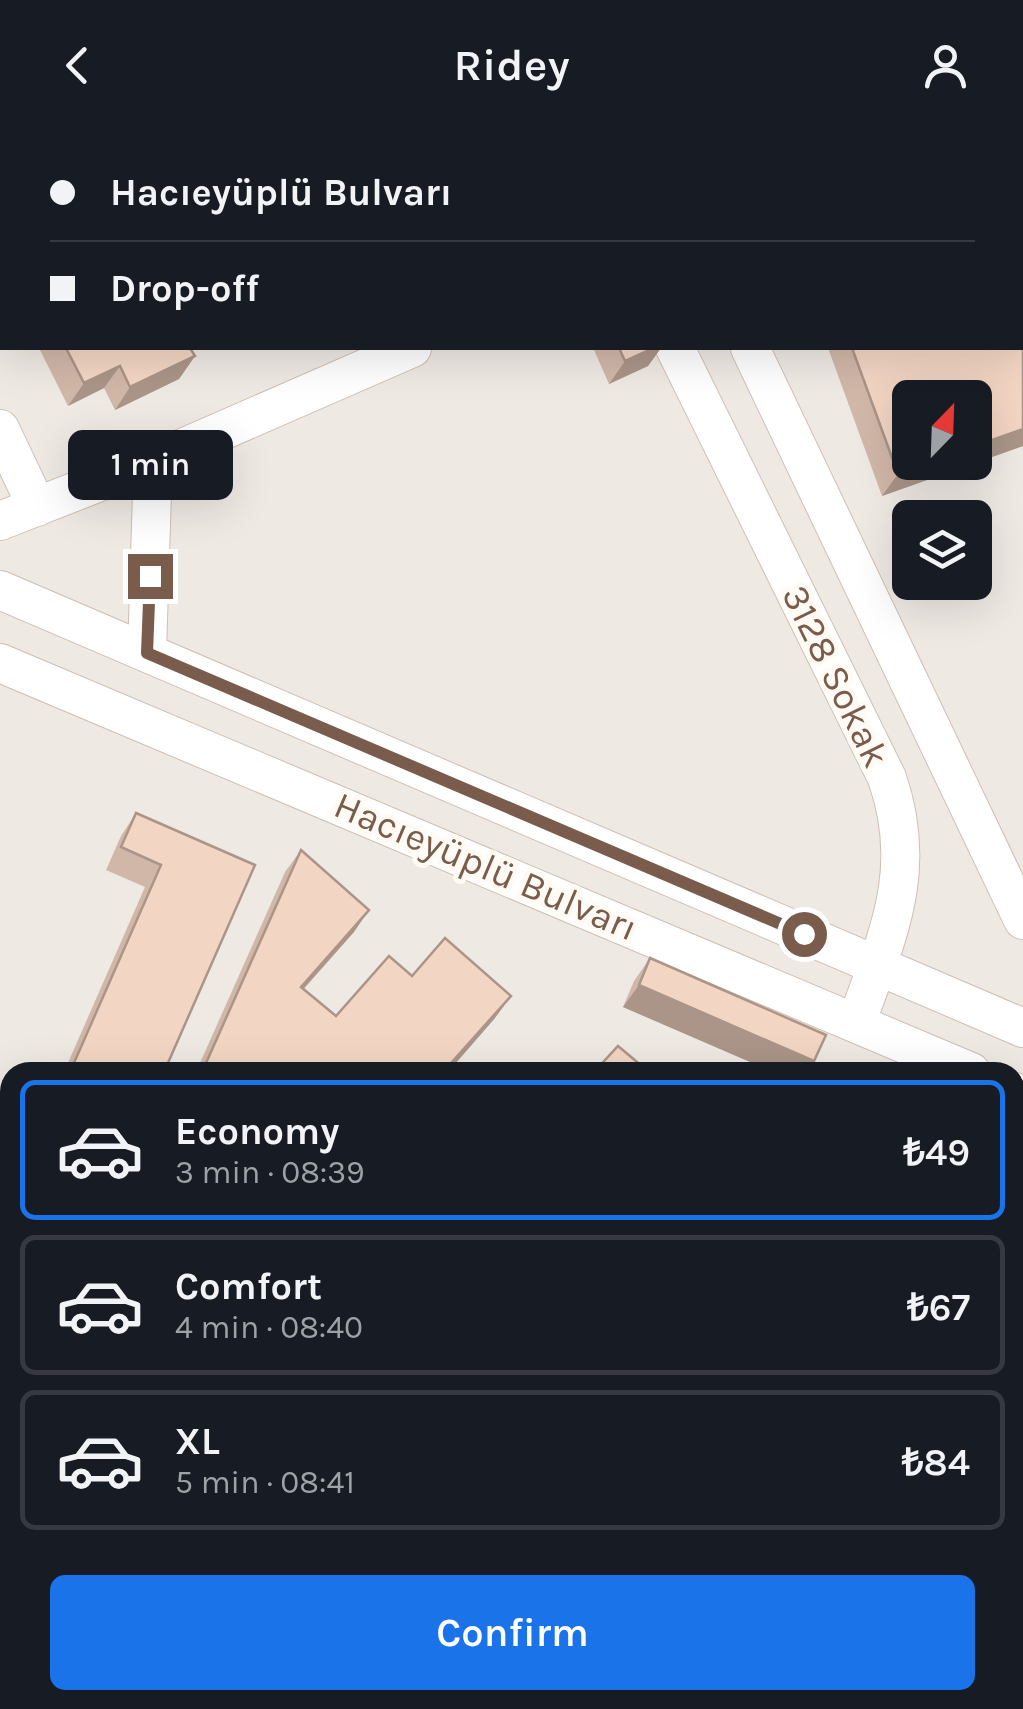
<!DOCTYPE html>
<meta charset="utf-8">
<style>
body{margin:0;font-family:Karla,sans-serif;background:#20242c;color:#f1f3f6;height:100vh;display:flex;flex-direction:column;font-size:38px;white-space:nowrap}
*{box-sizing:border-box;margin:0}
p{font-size:32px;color:#9ea1a6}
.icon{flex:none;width:55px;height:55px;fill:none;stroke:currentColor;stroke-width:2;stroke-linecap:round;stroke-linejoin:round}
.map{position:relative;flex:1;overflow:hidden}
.side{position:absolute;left:0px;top:932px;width:1025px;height:648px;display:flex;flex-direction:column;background:#171b24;border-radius:30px 30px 0 0;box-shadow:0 10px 40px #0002}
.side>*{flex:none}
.guide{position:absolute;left:0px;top:0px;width:1025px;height:220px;box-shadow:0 10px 40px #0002;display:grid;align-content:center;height:220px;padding:0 50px;background:#171b24}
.needle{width:65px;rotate:23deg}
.buttons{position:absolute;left:892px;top:250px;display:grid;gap:20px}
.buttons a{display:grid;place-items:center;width:100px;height:100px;border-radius:15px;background:#171b24;box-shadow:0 10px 40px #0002;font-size:50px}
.end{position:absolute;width:45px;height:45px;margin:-22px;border:12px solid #7a5c4d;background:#fff;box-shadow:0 0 0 5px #fff}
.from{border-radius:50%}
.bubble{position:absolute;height:70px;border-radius:15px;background:#171b24;box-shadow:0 10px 40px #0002;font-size:32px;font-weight:600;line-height:70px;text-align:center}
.guide b{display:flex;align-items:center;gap:35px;height:95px;font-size:38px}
.guide b+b{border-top:2px solid #363941}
.guide i{width:25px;height:25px;background:#f1f3f6}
ul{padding:18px 0 0;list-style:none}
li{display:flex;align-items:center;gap:30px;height:140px;margin:0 20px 15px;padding:0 30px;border:5px solid #363941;border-radius:15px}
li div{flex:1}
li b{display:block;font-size:38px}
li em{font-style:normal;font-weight:600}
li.selected{border-color:#1a73e8}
li>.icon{width:90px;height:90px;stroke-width:1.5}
.primary-button{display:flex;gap:20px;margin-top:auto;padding:20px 50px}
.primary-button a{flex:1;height:115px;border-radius:15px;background:#1a73e8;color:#fff;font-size:40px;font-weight:600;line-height:115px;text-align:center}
header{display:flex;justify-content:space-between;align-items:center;height:130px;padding:0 50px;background:#171b24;font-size:45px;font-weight:600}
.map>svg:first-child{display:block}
.industrial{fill:#efe9e4;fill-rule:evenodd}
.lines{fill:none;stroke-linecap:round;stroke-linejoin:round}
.minor-casing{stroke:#d1beb0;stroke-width:40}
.minor{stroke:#fff;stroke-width:38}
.wall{fill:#d1b7a8}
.shaded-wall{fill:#aa9588}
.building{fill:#f3d5c3;stroke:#aa9588;stroke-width:2.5}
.route{stroke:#7a5c4d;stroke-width:12}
.labels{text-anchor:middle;stroke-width:10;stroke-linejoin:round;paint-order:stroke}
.street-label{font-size:38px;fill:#7a5c4d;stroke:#fffaf3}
</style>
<header><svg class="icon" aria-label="back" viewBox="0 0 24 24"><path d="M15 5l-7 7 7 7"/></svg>Ridey<svg class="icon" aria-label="person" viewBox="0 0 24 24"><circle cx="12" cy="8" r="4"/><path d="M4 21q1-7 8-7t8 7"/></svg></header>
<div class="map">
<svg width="1023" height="1579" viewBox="0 0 1023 1579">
<rect width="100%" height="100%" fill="#fdf6ec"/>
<path class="industrial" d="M0,0H1023V1579H0ZM2,2H1022V218H2ZM910,268H975V332H910ZM910,388H975V452H910ZM10,942H1015V1570H10Z"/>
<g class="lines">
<defs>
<path id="minor" d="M572,0L573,2
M652,0L653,2
M769,0L775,2
M940,2L947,0
M675,218L887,648C919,740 888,804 857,891
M750,218L1023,790
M0,299L37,377
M0,391L153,331L412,218
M0,460L1023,898
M147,523L153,331
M0,533L971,942
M1015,962L1023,965
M0,1529L10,1531
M166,1570L197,1579
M636,1579L640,1570"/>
</defs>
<use href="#minor" class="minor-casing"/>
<use href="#minor" class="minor"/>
</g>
<path class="wall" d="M0,0L2,2V99L0,100V50L2,48H0Z
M2,113V142L0,136V116Z
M39,218H190L195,226L179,249L115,280L104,258L68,276Z
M596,218H661L648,236L609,254L594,220Z
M828,218H1022L1023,316L882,366Z
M136,683L255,735L164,942H64L145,757L106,740L121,706Z
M301,720L354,802L304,859L336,886L412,846L495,888L448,942H196L285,742Z
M650,828L814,931L806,942H773L623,877L634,851Z
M738,1570H1015L1023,1579H734Z"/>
<path class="shaded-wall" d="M187,0H218L213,2H182Z
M517,0H535L533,2H514Z
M2,32V46L0,48V33Z
M654,218H661L648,236L609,254L625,231Z
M195,226L179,249L115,280L130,257Z
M120,236L104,258L68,276L84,253Z
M1023,299V316L882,366L898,344L929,332H975V316Z
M369,780L354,802L285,879L301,857Z
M639,855L814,931L806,942H773L623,877Z
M511,866L495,888L448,942H443Z
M1015,1369L1023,1372V1402L1015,1398Z
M744,1570H753L769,1577L767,1579H737Z
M934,1570H1003L1023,1579H955Z"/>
<path class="building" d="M0,0H187L182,2H2V32L0,33Z
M274,0H517L515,1L516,2H269Z
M1023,76V299L975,316V268H910V332H929L898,344L852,218H1022Z
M66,218H190L195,226L130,257L120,236L84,253Z
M619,218H654L625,231Z
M136,683L255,735L164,942H70L161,735L121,717Z
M301,720L369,780L301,857L336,886L389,826L412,846L445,808L511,866L443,942H202Z
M650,828L826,905L814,931L639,855Z
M618,916L649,942H594Z
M1015,1170L1023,1173V1372L1015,1369Z
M1015,1376L1023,1379V1579L1003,1570H1015Z
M753,1570H985L1006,1579H768L769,1577Z"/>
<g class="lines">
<path class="route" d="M150,446L147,523L804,804"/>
</g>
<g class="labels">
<g class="street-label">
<text transform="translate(836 546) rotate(64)" y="13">3128 Sokak</text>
<text transform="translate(486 736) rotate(23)" y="13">Hacıeyüplü Bulvarı</text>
</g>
</g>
</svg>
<div class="buttons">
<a><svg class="needle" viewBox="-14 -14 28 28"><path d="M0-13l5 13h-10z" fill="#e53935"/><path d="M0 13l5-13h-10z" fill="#9ea1a6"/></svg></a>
<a><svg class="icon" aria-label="layers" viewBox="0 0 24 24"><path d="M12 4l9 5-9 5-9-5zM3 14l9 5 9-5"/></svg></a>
</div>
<i class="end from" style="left:804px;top:804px"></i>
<i class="end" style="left:150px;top:446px"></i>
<div class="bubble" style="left:68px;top:300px;width:165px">1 min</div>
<div class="guide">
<b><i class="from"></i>Hacıeyüplü Bulvarı</b>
<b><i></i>Drop-off</b>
</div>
<section class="side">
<ul>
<li class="selected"><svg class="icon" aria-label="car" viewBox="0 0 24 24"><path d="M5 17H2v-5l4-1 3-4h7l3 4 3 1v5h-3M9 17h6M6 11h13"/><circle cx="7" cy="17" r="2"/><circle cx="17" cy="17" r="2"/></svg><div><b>Economy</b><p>3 min · 08:39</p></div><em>₺49</em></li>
<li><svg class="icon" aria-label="car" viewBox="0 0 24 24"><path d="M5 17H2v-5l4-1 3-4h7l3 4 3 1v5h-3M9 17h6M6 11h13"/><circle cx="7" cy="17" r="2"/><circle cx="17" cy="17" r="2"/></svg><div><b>Comfort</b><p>4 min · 08:40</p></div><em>₺67</em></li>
<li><svg class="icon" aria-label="car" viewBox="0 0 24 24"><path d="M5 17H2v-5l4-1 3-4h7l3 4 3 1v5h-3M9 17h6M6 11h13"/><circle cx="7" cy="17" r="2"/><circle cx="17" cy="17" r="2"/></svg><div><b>XL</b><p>5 min · 08:41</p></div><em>₺84</em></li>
</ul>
<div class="primary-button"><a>Confirm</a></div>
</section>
</div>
